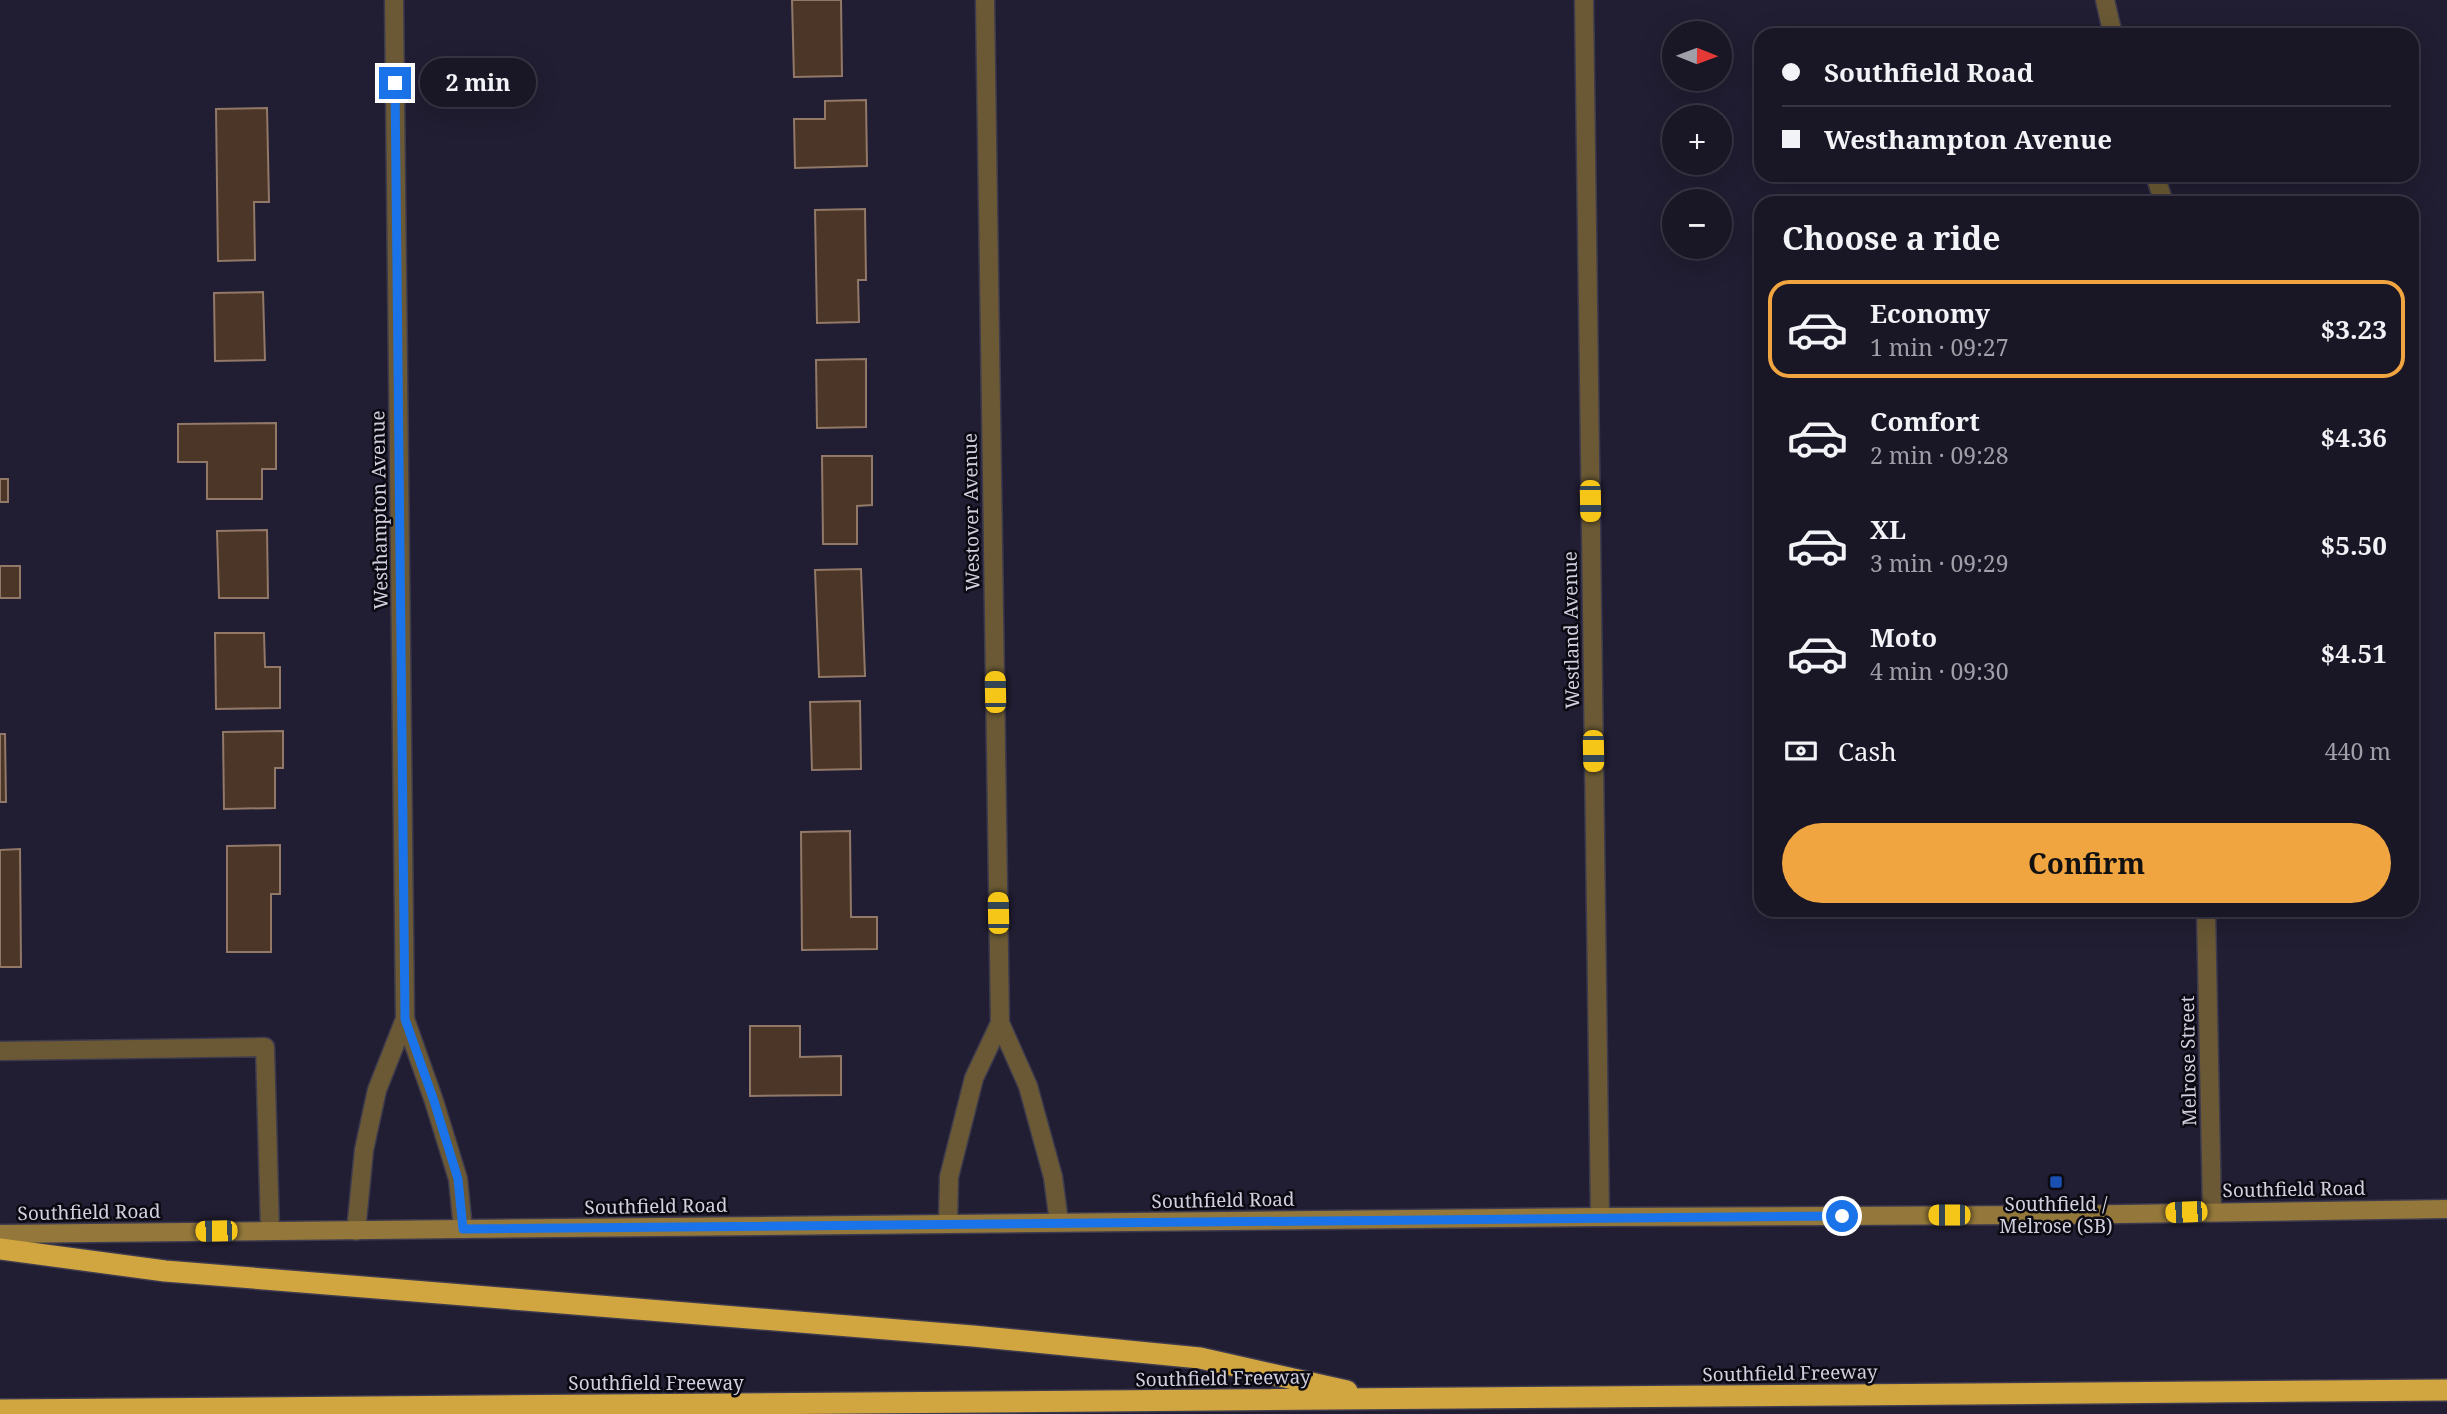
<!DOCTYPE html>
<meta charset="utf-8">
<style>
body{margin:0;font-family:"Noto Serif",serif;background:#221f2e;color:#f1f3f6;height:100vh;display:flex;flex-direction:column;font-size:26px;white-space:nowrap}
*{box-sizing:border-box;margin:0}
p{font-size:23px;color:#9f9fa7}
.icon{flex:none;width:38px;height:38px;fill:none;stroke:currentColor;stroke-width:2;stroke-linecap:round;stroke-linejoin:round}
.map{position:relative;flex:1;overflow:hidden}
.details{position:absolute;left:1754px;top:196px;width:665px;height:721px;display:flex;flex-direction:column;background:#191626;border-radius:21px;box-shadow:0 7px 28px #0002,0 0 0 2px #373543}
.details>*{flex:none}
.banner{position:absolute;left:1754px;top:28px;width:665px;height:154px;border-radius:21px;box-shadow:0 7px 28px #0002,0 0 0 2px #373543;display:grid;align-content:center;height:154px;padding:0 28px;background:#191626}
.needle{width:46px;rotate:91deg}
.controls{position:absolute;left:1662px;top:21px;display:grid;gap:14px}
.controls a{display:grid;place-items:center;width:70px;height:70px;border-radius:50%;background:#191626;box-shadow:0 7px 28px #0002,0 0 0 2px #373543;font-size:35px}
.end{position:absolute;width:32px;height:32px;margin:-16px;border:9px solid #1a73e8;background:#fff;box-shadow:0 0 0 4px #fff}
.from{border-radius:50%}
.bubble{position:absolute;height:49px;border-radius:24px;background:#191626;box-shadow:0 7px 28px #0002,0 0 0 2px #373543;font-size:23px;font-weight:700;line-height:49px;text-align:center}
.car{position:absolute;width:21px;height:42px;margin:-21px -10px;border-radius:9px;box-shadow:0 0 5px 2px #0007;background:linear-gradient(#f5c518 24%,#345 0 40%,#f5c518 0 76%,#345 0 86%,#f5c518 0)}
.banner b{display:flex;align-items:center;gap:24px;height:66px;font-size:26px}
.banner b+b{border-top:2px solid #373543}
.banner i{width:18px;height:18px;background:#f1f3f6}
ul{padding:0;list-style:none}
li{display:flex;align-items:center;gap:21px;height:98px;margin:0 14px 10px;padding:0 14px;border:4px solid transparent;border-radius:21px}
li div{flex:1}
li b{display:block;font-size:26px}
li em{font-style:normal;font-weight:700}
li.on{border-color:#f1a540}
li>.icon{width:63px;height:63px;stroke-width:1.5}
h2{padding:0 28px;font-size:32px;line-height:84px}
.pay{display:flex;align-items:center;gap:18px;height:77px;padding:0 28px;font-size:26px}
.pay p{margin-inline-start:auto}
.action{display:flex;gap:14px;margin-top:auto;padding:14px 28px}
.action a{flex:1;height:80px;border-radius:42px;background:#f1a540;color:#111;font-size:28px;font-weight:700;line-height:80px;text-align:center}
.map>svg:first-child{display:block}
.building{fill:#4c3627;stroke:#917867;stroke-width:2}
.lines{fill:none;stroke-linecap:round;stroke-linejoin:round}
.service-casing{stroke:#3d3a4e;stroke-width:21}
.minor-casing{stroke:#3d3a4e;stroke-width:21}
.secondary-casing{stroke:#3d3a4e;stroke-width:21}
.motorway-casing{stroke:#3d3a4e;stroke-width:24}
.service{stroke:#6a5934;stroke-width:18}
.minor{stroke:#6a5934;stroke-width:18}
.secondary{stroke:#94783b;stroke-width:18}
.motorway{stroke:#d1a540;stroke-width:21}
.route{stroke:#1a73e8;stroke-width:9}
.transit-dot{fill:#1a4fb4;stroke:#0b0912;stroke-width:2.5}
.labels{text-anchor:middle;stroke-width:5;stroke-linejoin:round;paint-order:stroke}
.street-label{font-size:19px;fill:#d2d0df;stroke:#0b0912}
.poi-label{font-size:19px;fill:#d2d0df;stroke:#0b0912}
</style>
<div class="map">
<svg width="2447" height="1414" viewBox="0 0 2447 1414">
<rect width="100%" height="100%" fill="#211d32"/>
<path class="building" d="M792,0H841L842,76L794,77Z
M866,100L867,166L795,168L794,119H825V101Z
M267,108L269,202H254L255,260L218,261L216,109Z
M865,209L866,280H858L859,322L817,323L815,210Z
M263,292L265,360L215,361L214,293Z
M866,359V427L817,428L816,360Z
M276,423V469H262V499H207V462H178V424Z
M822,456H872V505L857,506V544H823Z
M0,479H8V502H0Z
M267,530L268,598H219L217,531Z
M0,566H20V598H0Z
M861,569L865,676L819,677L815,570Z
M215,633H264L265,667H280V708L216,709Z
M860,701L861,769L812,770L810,702Z
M283,731V768H275V808L224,809L223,732Z
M0,734H5L6,802H0Z
M850,831L851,917H877V949L802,950L801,832Z
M280,845V894H271V952H227V846Z
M20,849L21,967H0V850Z
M750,1026H800V1057L841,1056V1095L750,1096Z"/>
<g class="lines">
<defs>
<path id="service" d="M0,1051L265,1047L270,1230"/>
<path id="minor" d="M394,0L405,1019L434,1101L458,1179L463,1229
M985,0L1000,1023L1028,1086L1053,1177L1059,1222
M1584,0L1600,1217
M2105,0L2113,35
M2155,175L2164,203
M2206,910L2212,1211
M948,1223L949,1177L974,1078L1000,1023
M356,1231L364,1150L377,1090L405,1019"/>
<path id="secondary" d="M0,1234L1600,1217L2057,1215L2447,1209"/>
<path id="motorway" d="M0,1249L165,1271L973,1336L1200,1358L1347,1391
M0,1410L2447,1390"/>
</defs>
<use href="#service" class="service-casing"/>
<use href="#minor" class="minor-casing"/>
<use href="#secondary" class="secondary-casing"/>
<use href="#motorway" class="motorway-casing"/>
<use href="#service" class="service"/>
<use href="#minor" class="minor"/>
<use href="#secondary" class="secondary"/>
<use href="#motorway" class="motorway"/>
</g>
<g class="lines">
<path class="route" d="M395,83L405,1019L434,1101L458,1179L463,1229L1842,1216"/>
</g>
<rect class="transit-dot" x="2049" y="1175" width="14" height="14" rx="3.5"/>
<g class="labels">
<g class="street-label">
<text transform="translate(379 510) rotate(-91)" y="7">Westhampton Avenue</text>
<text transform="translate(971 512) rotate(-91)" y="7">Westover Avenue</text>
<text transform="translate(1571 630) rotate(-91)" y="7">Westland Avenue</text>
<text transform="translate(2188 1061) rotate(-91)" y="7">Melrose Street</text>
<text transform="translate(2294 1189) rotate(-1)" y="7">Southfield Road</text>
<text transform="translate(1223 1200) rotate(-1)" y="7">Southfield Road</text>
<text transform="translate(656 1206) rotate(-1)" y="7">Southfield Road</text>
<text transform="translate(89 1212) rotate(-1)" y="7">Southfield Road</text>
<text transform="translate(1790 1373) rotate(-1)" y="7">Southfield Freeway</text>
<text transform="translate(1223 1378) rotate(-1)" y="7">Southfield Freeway</text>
<text x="656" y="1390">Southfield Freeway</text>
</g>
<g class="poi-label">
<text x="2056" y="1211">Southfield /<tspan x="2056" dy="22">Melrose (SB)</tspan></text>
</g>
</g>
</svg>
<div class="controls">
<a><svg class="needle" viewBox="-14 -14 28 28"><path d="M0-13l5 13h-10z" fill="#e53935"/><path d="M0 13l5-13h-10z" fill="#9f9fa7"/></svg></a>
<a>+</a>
<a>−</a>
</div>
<i class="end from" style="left:1842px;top:1216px"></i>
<i class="end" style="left:395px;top:83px"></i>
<div class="bubble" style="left:420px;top:58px;width:116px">2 min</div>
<i class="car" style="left:1590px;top:501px;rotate:179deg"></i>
<i class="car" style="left:995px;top:692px;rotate:359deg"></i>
<i class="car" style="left:1593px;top:751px;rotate:179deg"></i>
<i class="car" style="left:998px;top:913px;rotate:359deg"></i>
<i class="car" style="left:2186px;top:1212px;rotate:268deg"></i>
<i class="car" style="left:1949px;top:1215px;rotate:270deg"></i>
<i class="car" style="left:216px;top:1231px;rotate:269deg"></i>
<div class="banner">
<b><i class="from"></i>Southfield Road</b>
<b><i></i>Westhampton Avenue</b>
</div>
<section class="details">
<h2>Choose a ride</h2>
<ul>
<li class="on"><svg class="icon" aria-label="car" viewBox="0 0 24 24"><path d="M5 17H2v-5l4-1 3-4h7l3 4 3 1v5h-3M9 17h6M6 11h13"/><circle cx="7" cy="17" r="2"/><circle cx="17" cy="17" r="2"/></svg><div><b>Economy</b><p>1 min · 09:27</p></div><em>$3.23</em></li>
<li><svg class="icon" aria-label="car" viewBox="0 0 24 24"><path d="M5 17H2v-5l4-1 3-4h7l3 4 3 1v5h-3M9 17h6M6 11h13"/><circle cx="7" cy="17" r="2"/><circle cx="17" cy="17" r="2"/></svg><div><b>Comfort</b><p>2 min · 09:28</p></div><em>$4.36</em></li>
<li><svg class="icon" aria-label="car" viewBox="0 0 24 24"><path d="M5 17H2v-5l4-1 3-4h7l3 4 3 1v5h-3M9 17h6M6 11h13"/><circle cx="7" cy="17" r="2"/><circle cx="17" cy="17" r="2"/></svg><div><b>XL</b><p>3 min · 09:29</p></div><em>$5.50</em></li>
<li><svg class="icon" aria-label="car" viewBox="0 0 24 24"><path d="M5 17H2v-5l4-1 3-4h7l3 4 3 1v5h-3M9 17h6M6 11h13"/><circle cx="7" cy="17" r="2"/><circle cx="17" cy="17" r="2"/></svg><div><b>Moto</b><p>4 min · 09:30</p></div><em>$4.51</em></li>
</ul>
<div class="pay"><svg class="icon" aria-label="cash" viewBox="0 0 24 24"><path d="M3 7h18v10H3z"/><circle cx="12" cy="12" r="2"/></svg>Cash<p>440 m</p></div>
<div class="action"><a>Confirm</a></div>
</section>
</div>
